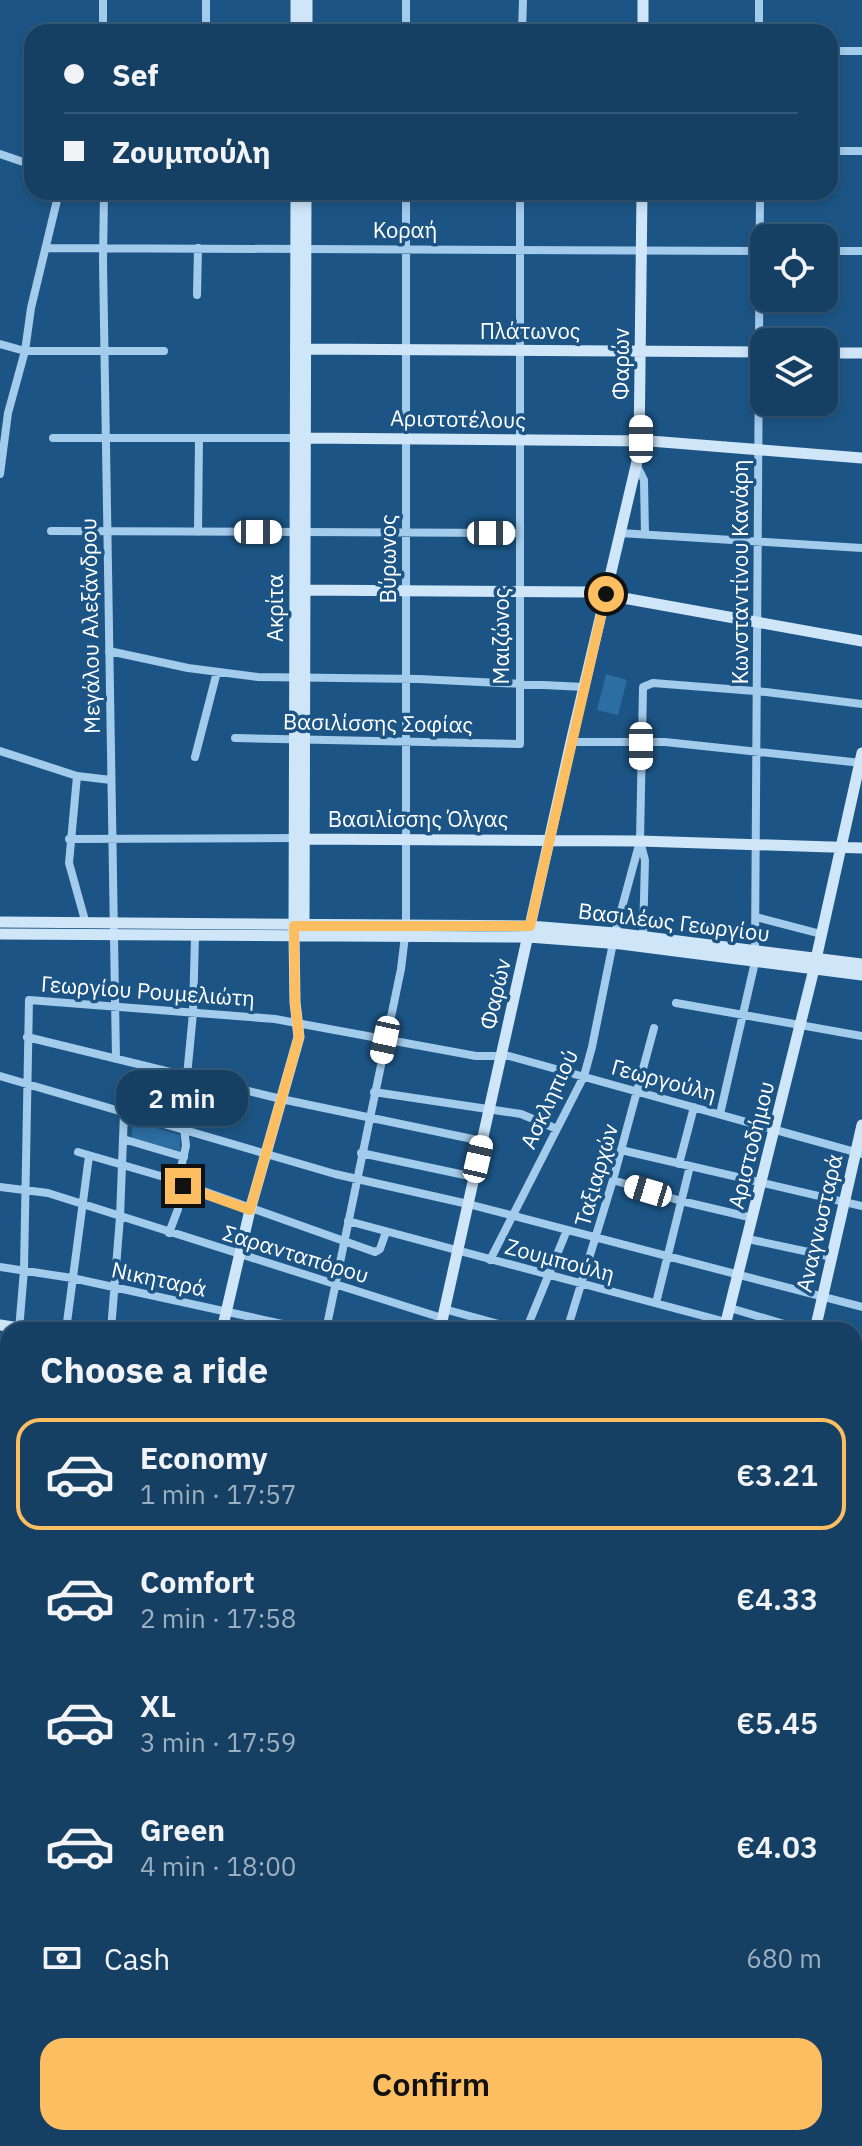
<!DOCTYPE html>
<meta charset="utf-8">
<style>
body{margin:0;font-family:"IBM Plex Sans",sans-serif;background:#1e476a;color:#f1f3f6;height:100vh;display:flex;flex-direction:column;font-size:30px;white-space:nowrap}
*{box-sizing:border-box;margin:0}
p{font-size:26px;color:#9dafbf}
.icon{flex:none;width:44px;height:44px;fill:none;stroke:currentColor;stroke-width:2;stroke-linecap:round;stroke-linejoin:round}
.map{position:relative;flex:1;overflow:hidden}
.drawer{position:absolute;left:0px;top:1322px;width:862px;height:824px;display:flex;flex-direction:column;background:#154064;border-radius:24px 24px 0 0;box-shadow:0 4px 12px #0003,0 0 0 2px #345978}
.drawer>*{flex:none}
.banner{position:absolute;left:24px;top:24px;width:814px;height:176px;border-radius:24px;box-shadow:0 4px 12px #0003,0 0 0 2px #345978;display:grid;align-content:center;height:176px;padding:0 40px;background:#154064}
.fabs{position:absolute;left:750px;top:224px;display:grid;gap:16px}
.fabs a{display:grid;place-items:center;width:88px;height:88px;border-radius:16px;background:#154064;box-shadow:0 4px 12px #0003,0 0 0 2px #345978;font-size:40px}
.end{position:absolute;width:36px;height:36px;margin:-18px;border:10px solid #fcbe60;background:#111;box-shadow:0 0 0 4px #111}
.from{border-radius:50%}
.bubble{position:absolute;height:56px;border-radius:24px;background:#154064;box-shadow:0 4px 12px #0003,0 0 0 2px #345978;font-size:26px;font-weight:600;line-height:56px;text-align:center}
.car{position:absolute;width:24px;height:48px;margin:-24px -12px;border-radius:10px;box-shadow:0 0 6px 2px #0007;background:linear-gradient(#fff 24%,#345 0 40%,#fff 0 76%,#345 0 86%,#fff 0)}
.banner b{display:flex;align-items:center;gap:28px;height:76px;font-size:30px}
.banner b+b{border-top:2px solid #345978}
.banner i{width:20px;height:20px;background:#f1f3f6}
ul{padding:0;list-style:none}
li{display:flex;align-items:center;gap:24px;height:112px;margin:0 16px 12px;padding:0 24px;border:4px solid transparent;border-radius:24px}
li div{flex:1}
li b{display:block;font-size:30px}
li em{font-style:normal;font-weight:600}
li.current{border-color:#fcbe60}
li>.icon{width:72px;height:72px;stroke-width:1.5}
h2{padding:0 40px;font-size:36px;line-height:96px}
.pay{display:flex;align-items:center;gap:20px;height:88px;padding:0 40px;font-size:30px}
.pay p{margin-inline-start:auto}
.cta{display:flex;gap:16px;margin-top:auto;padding:16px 40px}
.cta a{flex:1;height:92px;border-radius:24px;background:#fcbe60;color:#111;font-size:32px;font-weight:600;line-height:92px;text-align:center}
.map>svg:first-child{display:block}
.green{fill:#2c6ea2}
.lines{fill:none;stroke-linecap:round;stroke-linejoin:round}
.street{stroke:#a3cbeb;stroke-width:8}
.secondary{stroke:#cfe5f8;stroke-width:11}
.primary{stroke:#e7f3ff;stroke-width:12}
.route{stroke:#fcbe60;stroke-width:10}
.labels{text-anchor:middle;stroke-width:7;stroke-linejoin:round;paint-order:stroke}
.street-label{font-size:22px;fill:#fff;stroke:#1c5585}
</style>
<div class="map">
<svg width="862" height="2146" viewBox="0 0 862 2146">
<rect width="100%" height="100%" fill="#1c5585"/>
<path class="green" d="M606,674L627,680L618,715L597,710Z
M132,1121L180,1135V1151L132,1138Z"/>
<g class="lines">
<path class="street" d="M103,0V32
M759,0V32
M206,32V0
M406,32V0
M522,32L523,0
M830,51H862
M830,151H862
M0,154L32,165
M104,192L103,262L116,1059
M47,248L763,251
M824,251H862
M197,295L198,248
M0,344L25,351H164
M53,438H300
M637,466L644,480L645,534
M0,474L8,413L25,351L31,308L59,192
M51,531L520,533
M198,532L199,438
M620,533L862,548
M109,651L188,668L258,677L419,679L584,687
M235,738L520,744V192
M571,742H665L862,763
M0,751L77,776L111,780
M195,757L217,672
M77,776L69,863L86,924
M69,839L295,838
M640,841L645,860L643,936
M756,917L821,934
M406,926V192
M615,933L640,841L643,687L653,683L766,692L862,704
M755,952L760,192
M676,1003L862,1036
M27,1037L281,1099L482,1141
M0,1076L335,1174L468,1204L862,1307
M374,1092L521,1114L557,1129
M720,1114L755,962
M123,1139L184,1157
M621,1150L862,1206
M78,1152L164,1177L375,1252L380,1249L386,1232
M361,1153L474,1177
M679,1164L694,1107
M613,1180L681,1201L753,1218
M0,1187L48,1193L442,1318
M348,1221L726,1322
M169,1233L178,1209L179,1176L186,1146L183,1118L193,1013L195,936
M748,1239L832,1257
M490,1260L584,1076L592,1047L613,943
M0,1267L72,1278L310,1330
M656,1303L690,1166
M730,1308L804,1330
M444,1309L520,1330
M19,1330L24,1270L29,1000L275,1019L476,1056H509L862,1154
M66,1330L89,1156
M111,1330L120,1217L124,1113
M326,1330L401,969L405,936
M526,1330L567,1230
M567,1330L613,1180L654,1028
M854,1346L862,1348
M0,1429L8,1388
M854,1435L862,1437
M0,1443L8,1445
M854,1484L862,1486
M0,1500L8,1502
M0,1560L8,1562
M854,1583L862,1521
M854,1619L862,1621
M854,1676L862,1678
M854,1728L862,1730
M854,1798L862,1801
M854,1836L862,1838
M2,1926L8,1888
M854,1937L862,1938
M854,1974L862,1975
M0,2053L8,2033
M0,2087L8,2095
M251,2138L263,2144
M419,2138L433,2146
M610,2138L618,2146
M689,2138L700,2146
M793,2138L804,2146
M21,2146L24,2138
M260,2146L271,2138
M379,2146V2144
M582,2146L591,2138"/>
<path class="secondary" d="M296,32V0
M307,32V0
M643,32V0
M301,349L764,352
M824,353H862
M305,438L650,441L862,458
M300,590L590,592L862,641
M299,839L640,841L862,848
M0,922L530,926L615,933L862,964
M304,931L306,192
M0,934L528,937L621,944L862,975
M816,959L862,753
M0,1325L32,1330
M222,1330L250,1210L299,1037L295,1002L294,936L296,192
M440,1330L571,742L639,453L642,192
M724,1330L814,969
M815,1330L862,1125
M0,1623L8,1625
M0,1812H8
M854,1877L862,1878
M854,1890L862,1891
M854,2030L862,2005
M825,2138L841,2146
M805,2146L810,2138"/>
<path class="primary" d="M856,2146L862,2133"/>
</g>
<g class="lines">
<path class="route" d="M183,1186L250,1210L299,1037L295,1002L294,926H530L606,594"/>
</g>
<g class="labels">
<g class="street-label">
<text x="405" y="238">Κοραή</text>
<text x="530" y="339">Πλάτωνος</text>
<text transform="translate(621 364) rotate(-90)" y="8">Φαρών</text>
<text transform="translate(458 419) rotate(1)" y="8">Αριστοτέλους</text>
<text transform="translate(388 559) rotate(-90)" y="8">Βύρωνος</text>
<text transform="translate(740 572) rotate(-90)" y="8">Κωνσταντίνου Κανάρη</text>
<text transform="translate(275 608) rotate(-90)" y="8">Ακρίτα</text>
<text transform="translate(90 626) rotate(-91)" y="8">Μεγάλου Αλεξάνδρου</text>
<text transform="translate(501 636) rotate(-90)" y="8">Μαιζώνος</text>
<text transform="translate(378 723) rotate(1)" y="8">Βασιλίσσης Σοφίας</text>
<text x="418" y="827">Βασιλίσσης Όλγας</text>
<text transform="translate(674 922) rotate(7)" y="8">Βασιλέως Γεωργίου</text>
<text transform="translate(148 991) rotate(4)" y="8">Γεωργίου Ρουμελιώτη</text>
<text transform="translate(495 994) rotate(-77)" y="8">Φαρών</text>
<text transform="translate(664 1080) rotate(15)" y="8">Γεωργούλη</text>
<text transform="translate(549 1099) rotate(-65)" y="8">Ασκληπιού</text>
<text transform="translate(751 1145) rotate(-76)" y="8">Αριστοδήμου</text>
<text transform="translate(596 1175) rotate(-74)" y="8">Ταξιαρχών</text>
<text transform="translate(819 1223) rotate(-77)" y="8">Αναγνωσταρά</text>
<text transform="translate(296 1254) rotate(17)" y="8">Σαρανταπόρου</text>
<text transform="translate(560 1260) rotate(15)" y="8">Ζουμπούλη</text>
<text transform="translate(159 1279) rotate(12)" y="8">Νικηταρά</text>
</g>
</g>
</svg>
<div class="fabs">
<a><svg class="icon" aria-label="locate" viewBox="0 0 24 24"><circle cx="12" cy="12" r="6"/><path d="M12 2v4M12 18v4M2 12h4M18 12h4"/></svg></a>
<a><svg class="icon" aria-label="layers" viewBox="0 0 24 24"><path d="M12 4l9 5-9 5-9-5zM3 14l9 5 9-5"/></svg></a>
</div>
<i class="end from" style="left:606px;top:594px"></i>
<i class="end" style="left:183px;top:1186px"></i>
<div class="bubble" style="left:116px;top:1070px;width:132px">2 min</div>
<i class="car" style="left:641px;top:439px;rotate:0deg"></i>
<i class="car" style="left:258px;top:532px;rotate:90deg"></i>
<i class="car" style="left:491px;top:533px;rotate:90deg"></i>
<i class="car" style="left:641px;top:746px;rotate:180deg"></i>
<i class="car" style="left:385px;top:1040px;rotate:192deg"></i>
<i class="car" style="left:478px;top:1159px;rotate:13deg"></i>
<i class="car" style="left:648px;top:1191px;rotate:287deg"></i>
<div class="banner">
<b><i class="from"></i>Sef</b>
<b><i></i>Ζουμπούλη</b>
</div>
<section class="drawer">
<h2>Choose a ride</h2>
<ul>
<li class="current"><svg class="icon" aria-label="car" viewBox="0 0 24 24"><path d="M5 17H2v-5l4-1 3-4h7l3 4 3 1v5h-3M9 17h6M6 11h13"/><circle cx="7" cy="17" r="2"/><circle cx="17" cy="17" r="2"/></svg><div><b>Economy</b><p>1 min · 17:57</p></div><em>€3.21</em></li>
<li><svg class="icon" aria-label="car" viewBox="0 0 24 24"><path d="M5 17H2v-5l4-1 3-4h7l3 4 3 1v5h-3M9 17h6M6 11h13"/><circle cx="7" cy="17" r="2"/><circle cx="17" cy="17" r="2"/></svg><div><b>Comfort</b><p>2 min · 17:58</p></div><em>€4.33</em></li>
<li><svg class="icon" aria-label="car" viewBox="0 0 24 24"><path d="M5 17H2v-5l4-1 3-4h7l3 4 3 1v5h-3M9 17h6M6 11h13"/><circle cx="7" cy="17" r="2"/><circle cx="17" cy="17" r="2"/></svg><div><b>XL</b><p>3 min · 17:59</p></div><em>€5.45</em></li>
<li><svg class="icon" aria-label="car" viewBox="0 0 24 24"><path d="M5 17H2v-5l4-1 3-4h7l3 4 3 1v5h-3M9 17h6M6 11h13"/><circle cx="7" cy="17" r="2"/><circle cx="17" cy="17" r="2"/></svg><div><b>Green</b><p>4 min · 18:00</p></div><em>€4.03</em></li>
</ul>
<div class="pay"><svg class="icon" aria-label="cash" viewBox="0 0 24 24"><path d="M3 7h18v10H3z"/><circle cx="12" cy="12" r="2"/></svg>Cash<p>680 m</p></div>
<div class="cta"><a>Confirm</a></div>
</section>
</div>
